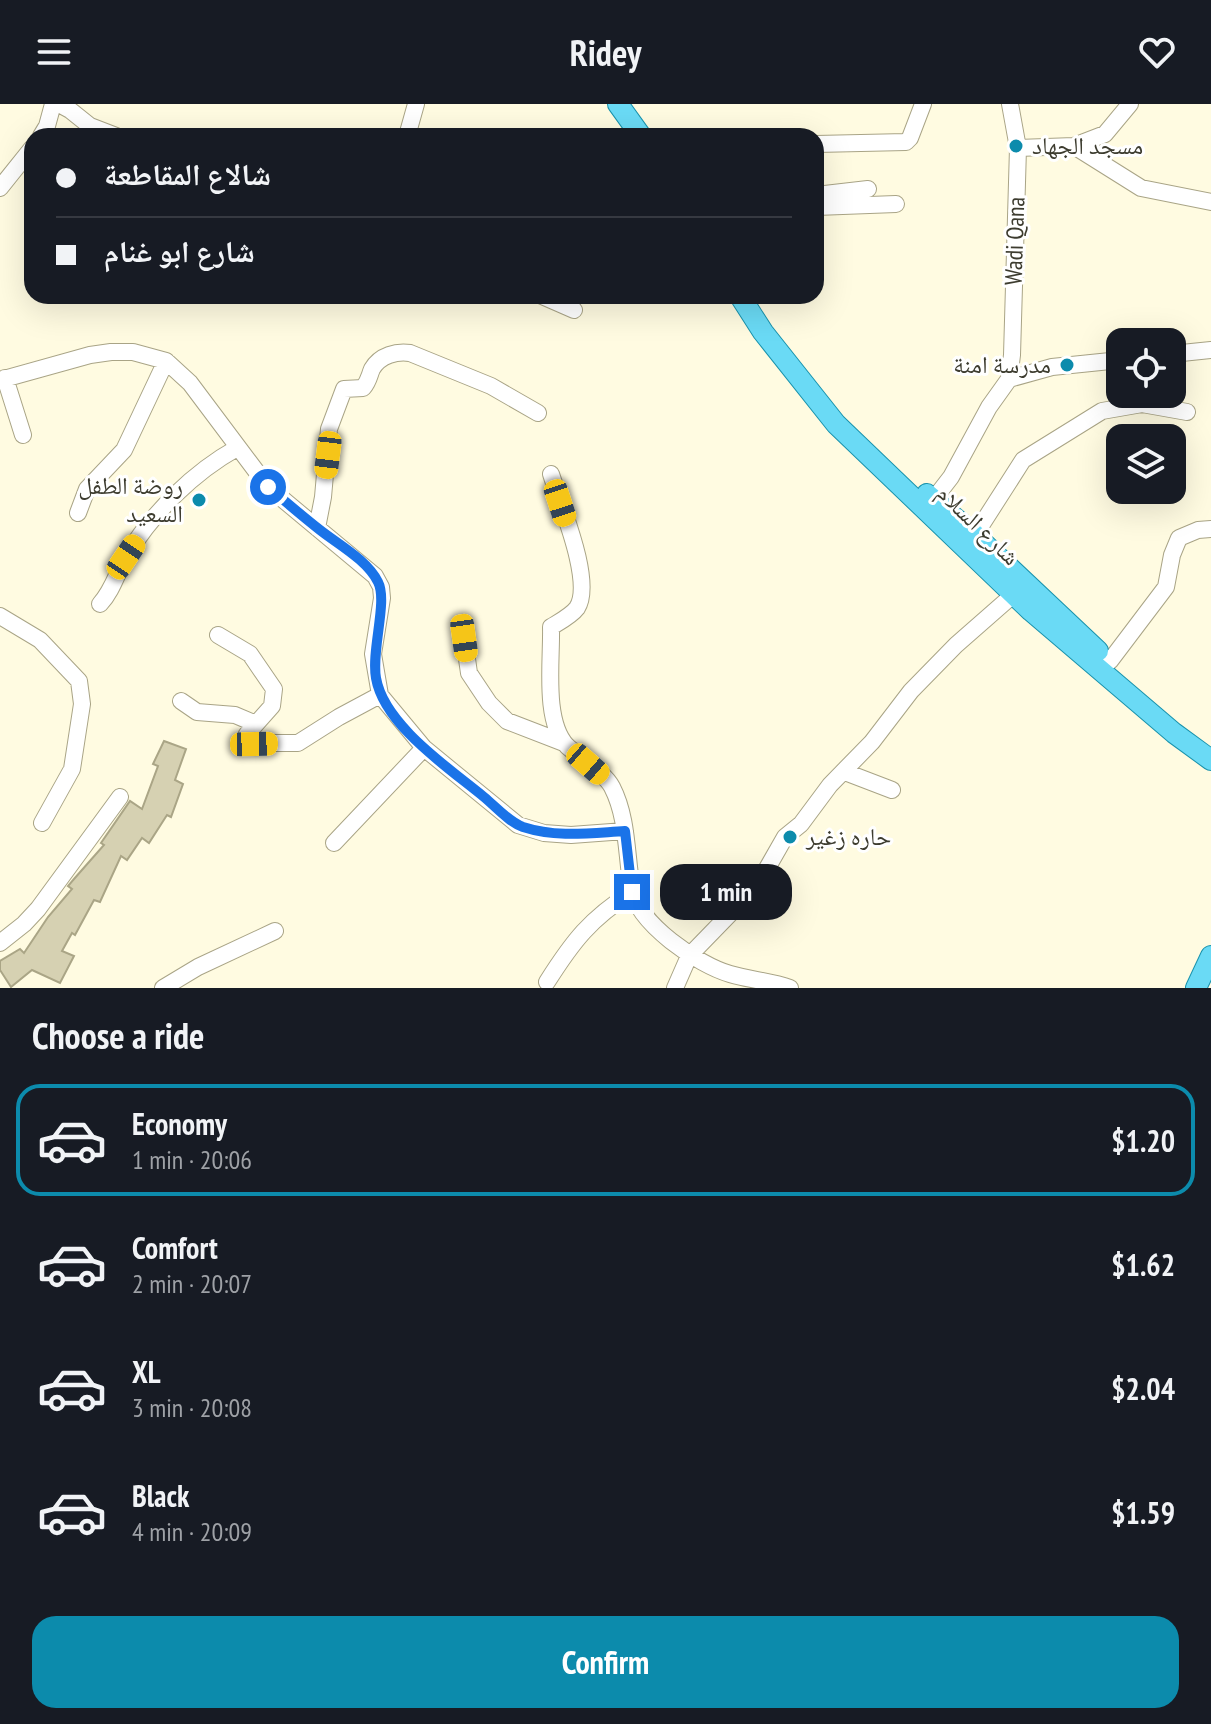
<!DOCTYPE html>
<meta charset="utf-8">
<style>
body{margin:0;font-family:"PT Sans Narrow","Noto Naskh Arabic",sans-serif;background:#242831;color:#f1f3f6;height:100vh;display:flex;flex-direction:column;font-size:30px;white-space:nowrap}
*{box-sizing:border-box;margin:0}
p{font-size:26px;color:#9ea1a6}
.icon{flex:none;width:44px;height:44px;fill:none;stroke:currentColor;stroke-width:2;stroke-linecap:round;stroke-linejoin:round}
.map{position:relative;height:884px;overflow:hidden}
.details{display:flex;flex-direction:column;background:#171b24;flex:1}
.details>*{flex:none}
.hud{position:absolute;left:24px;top:24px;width:800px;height:176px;border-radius:24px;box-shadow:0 8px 32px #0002;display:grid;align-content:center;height:176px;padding:0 32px;background:#171b24}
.controls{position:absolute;left:1106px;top:224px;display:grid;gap:16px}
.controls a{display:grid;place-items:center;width:80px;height:80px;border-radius:16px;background:#171b24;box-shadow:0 8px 32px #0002;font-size:40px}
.end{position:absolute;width:36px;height:36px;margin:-18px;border:10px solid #1a73e8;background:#fff;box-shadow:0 0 0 4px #fff}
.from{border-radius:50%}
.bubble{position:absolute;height:56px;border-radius:24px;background:#171b24;box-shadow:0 8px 32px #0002;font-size:26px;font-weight:700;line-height:56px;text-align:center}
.car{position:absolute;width:24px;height:48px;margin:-24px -12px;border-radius:10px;box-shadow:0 0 6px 2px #0007;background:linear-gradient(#f5c518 24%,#345 0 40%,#f5c518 0 76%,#345 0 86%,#f5c518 0)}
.hud b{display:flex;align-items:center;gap:28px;height:76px;font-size:30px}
.hud b+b{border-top:2px solid #363941}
.hud i{width:20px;height:20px;background:#f1f3f6}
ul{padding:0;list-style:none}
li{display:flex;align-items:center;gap:24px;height:112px;margin:0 16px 12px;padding:0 16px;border:4px solid transparent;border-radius:24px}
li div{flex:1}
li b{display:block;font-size:30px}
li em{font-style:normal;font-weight:700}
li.active{border-color:#0c8bac}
li>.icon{width:72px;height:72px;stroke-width:1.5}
h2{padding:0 32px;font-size:36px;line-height:96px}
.primary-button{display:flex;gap:16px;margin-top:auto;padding:16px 32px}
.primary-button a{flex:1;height:92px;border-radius:24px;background:#0c8bac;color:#fff;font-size:32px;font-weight:700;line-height:92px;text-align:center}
header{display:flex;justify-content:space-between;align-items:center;height:104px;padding:0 32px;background:#171b24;font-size:36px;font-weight:700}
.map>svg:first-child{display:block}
.building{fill:#d6d1b2;stroke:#aaa586;stroke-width:2}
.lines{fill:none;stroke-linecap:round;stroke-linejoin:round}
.minor-casing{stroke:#a9a486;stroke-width:18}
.major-casing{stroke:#1992ac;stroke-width:22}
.minor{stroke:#fff;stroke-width:16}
.major{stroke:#6adaf5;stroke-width:20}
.route{stroke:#1a73e8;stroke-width:10}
.poi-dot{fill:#0c8bac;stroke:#fff;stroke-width:3}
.labels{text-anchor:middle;stroke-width:6;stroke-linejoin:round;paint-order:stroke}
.poi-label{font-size:24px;fill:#3d3c2f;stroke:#fff;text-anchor:start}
.street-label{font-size:24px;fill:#3d3c2f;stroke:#fff}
</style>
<header><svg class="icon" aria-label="menu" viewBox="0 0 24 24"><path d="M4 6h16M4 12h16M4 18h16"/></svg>Ridey<svg class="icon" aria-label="heart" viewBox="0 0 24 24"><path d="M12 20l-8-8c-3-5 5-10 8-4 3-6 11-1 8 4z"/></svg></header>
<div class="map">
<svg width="1211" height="884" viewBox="0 0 1211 884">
<rect width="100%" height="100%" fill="#fffbe1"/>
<path class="building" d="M164,637L186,645L175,676L183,680L171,713L167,711L149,739L142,734L127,756L121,752L100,798L94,796L75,831L72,829L62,847L74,852L60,879L32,866L11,883L0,866V857L20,845L24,849L48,813L72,785L68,782L74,775L104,741L101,739L130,697L142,705L158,662L153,660Z"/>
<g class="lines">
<defs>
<path id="minor" d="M59,0L70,6L90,22L116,32
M41,32L47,22L53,0
M407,32L416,0
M816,40L906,38L910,34L923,0
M1074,42L1141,84L1211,98
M1018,44L1074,42L1105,30L1130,0
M0,84L32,44
M816,91L868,85
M816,103L896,100
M542,192L574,206
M1172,250L1211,246
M5,274L23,331
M1009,275L1012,251L1018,44L1010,0
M0,276L90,251L111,248H133L166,257L190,279L268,383L375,472L381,483L382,494L373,550L380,591L424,644L518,721L544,729L571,731L625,727
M551,370C560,399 594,478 577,504C571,512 559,518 551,523C552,556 543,617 567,642C579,653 605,669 612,683C628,714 626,751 632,785C637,819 698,861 730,870C750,876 770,877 790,884
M927,404L951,373L989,303L1009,275L1052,263L1120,256
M78,409L87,385L124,346L166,257
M317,424L323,393L329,325L344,285L363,284C369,277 369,272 372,265C380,251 397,247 410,249L491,282L538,309
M975,431L1023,356L1102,307L1142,300L1187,308
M100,500C113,486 117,468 127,451C153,408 194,368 237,344
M0,512L40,536L79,577L82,600L72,665L42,719
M218,531L250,550L274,585L272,602L247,630L252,639H298L339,613L380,591
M464,534L469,569L489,599L507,617L564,639
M1110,557L1166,483L1172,451L1179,434L1198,426L1211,425
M181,597L197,608L235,611L256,620
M845,668L892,686
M334,739L424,644
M0,839L24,820L38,805L120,693
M547,878C573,837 590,815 632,788
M163,884L198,863L275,827
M675,884L689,852L757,782L785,733L801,720L830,681L872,638L911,587L956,541L1013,491"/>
<path id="major" d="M618,0L641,32
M740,192L763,228L836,320L1031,507L1174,629L1211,656
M927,390L975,431L1098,547
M1196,884L1211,852"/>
</defs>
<use href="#minor" class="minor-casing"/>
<use href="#major" class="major-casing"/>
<use href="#minor" class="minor"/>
<use href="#major" class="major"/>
</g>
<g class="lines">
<path class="route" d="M268,383C285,397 302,412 320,426C339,441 367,456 378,478C388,497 371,546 376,574C384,621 449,664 484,693C496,703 509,718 523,723C557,734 590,729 625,727L632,788"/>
</g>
<g class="poi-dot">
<circle cx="1016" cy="42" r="8"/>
<circle cx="1067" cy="261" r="8"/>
<circle cx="199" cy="396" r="8"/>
<circle cx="790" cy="733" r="8"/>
</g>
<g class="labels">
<g class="poi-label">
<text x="1032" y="50">مسجد الجهاد</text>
<text x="1051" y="269" text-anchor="end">مدرسة امنة</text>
<text x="183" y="390" text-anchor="end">روضة الطفل<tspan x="183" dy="28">السعيد</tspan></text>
<text x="806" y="741">حاره زغير</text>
</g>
<g class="street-label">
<text transform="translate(1015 137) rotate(-88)" y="8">Wadi Qana</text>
<text transform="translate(978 421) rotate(44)" y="8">شارع السلام</text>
</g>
</g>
</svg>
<div class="controls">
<a><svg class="icon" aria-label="locate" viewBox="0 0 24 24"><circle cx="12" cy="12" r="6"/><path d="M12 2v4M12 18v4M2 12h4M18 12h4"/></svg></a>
<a><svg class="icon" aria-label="layers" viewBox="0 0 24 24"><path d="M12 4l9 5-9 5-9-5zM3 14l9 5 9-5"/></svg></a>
</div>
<i class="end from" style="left:268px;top:383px"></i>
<i class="end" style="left:632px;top:788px"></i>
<div class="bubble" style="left:660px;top:760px;width:132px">1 min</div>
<i class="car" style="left:328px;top:351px;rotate:187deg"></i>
<i class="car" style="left:560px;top:399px;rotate:162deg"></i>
<i class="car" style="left:126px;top:453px;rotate:34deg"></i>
<i class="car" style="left:464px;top:534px;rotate:172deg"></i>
<i class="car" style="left:254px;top:640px;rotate:89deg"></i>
<i class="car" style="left:588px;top:660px;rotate:131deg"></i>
<div class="hud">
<b><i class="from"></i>شالاع المقاطعة</b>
<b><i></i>شارع ابو غنام</b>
</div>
</div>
<section class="details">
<h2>Choose a ride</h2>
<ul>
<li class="active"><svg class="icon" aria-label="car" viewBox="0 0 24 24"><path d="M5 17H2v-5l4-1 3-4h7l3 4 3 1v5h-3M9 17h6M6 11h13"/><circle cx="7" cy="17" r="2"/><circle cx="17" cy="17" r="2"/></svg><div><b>Economy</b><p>1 min · 20:06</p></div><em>$1.20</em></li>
<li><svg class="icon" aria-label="car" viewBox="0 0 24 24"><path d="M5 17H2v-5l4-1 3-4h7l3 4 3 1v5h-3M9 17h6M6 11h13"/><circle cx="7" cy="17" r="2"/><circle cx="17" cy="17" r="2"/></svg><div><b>Comfort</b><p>2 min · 20:07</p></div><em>$1.62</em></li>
<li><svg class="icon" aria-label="car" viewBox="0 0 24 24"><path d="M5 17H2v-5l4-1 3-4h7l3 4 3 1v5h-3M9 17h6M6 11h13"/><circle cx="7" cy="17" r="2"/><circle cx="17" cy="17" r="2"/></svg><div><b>XL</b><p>3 min · 20:08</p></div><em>$2.04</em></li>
<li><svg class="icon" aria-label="car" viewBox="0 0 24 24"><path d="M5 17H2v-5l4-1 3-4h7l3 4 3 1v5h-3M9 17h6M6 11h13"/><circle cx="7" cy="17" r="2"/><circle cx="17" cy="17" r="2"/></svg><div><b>Black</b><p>4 min · 20:09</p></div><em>$1.59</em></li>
</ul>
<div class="primary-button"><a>Confirm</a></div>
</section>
